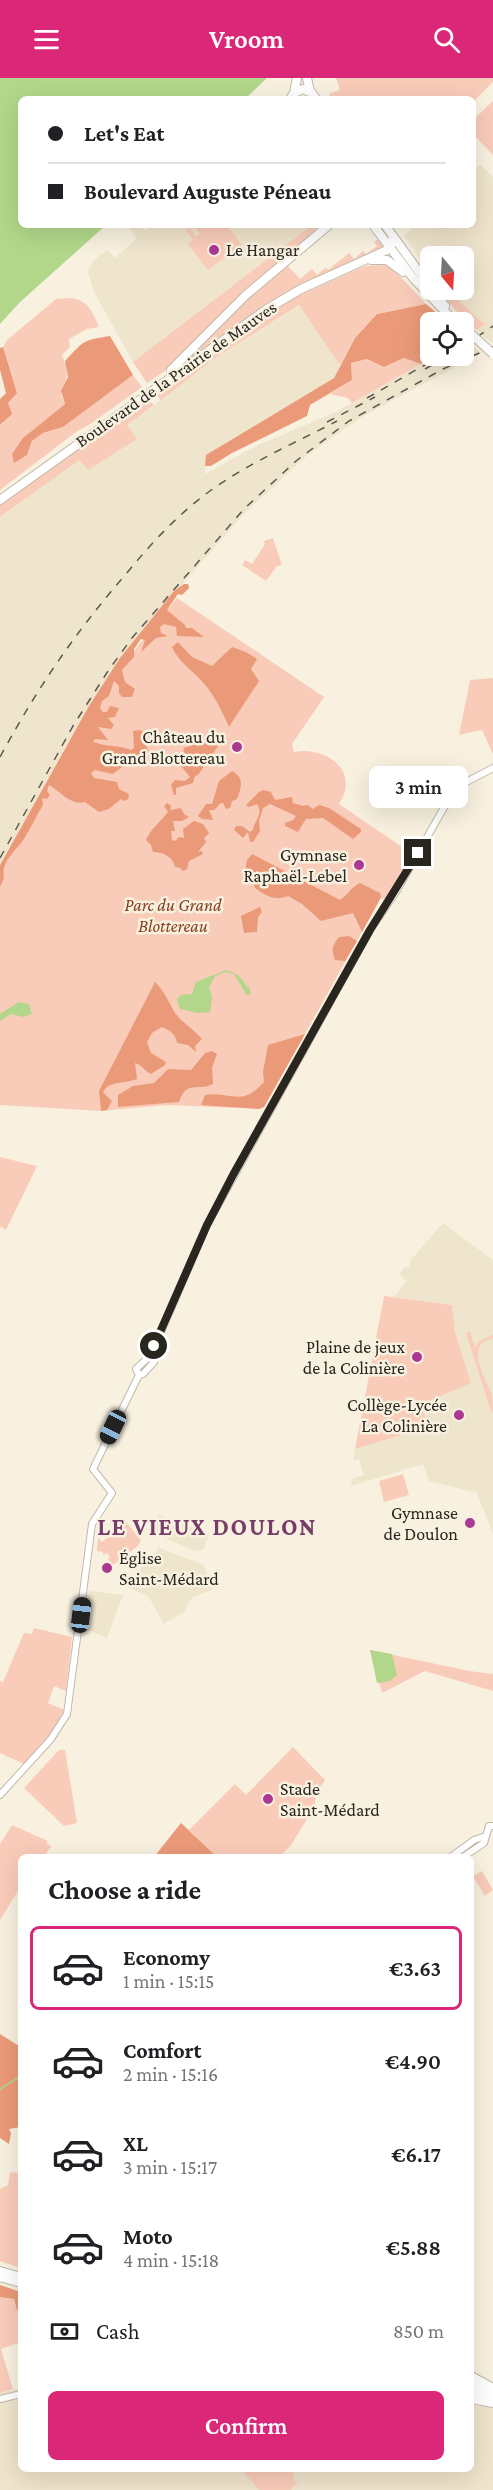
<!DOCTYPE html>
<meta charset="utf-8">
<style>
body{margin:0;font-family:"Crimson Pro",serif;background:#f2f2f2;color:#202124;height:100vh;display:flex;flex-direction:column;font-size:22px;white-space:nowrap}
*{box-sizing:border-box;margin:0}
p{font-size:20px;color:#757577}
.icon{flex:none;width:33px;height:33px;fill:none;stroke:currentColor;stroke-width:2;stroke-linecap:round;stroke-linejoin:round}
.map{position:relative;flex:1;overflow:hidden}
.details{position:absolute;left:18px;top:1776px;width:456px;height:618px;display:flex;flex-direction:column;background:#fff;border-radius:9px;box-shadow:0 6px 24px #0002}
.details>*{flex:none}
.top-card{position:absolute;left:18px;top:18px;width:458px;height:132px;border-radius:9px;box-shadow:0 6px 24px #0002;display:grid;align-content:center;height:132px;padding:0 30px;background:#fff}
.needle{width:39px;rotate:162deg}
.fabs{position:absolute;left:420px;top:168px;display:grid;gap:12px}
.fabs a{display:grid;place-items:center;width:54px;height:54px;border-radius:9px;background:#fff;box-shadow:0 6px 24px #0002;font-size:30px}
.end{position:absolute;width:27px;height:27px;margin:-14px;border:8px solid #292620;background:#fff;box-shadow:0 0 0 3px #fff}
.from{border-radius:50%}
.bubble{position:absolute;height:42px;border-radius:9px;background:#fff;box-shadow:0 6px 24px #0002;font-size:20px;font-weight:600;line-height:42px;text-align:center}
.car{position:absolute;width:18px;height:36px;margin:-18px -9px;border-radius:8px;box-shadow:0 0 4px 2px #0007;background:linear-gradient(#222 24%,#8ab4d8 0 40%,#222 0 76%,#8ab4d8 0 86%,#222 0)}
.top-card b{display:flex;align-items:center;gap:21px;height:57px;font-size:22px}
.top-card b+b{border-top:2px solid #e0e0e0}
.top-card i{width:15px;height:15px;background:#202124}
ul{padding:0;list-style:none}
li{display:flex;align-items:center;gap:18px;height:84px;margin:0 12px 9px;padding:0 18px;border:3px solid transparent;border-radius:9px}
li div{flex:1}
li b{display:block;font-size:22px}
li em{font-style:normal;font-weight:600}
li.current{border-color:#db2777}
li>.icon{width:54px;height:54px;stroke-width:1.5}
h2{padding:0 30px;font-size:27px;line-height:72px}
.pay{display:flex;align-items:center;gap:15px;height:66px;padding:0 30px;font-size:22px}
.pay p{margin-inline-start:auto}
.primary-button{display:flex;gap:12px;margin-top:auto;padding:12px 30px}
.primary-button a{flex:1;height:69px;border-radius:9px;background:#db2777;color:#fff;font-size:24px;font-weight:600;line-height:69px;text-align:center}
header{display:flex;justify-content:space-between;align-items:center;height:78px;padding:0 30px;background:#db2777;color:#fff;font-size:27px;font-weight:600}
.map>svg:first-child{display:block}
.built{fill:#efe4cc}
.green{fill:#f9ccb9}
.forest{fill:#eb9a79}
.water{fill:#b2d78a}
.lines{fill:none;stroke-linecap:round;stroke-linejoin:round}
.stream{stroke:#b2d78a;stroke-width:1.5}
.tertiary-casing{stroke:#c1b9a9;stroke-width:8}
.primary-casing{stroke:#c1b9a9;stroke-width:10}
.trunk-casing{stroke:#c1b9a9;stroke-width:10}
.tertiary{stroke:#fff;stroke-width:6}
.primary{stroke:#fff;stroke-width:8}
.trunk{stroke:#fff;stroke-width:8}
.rail{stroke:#5c584f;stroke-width:1.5;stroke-dasharray:8 8;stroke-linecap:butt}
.primary-bridge-casing{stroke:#c1b9a9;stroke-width:10;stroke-linecap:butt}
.primary-bridge{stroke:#fff;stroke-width:8}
.route{stroke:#292620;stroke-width:8}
.poi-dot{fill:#ab3892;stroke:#f8f1e0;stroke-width:2}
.labels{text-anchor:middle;stroke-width:5;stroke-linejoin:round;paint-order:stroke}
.poi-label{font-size:18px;fill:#292620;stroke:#f8f1e0;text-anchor:end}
.street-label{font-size:18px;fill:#292620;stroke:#f8f1e0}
.park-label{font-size:18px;font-style:italic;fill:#883e1d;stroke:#f8f1e0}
.district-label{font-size:24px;font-weight:bold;letter-spacing:1.5px;fill:#773c68;stroke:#f8f1e0}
</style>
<header><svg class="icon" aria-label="menu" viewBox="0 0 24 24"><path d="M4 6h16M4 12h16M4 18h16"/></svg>Vroom<svg class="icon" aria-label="search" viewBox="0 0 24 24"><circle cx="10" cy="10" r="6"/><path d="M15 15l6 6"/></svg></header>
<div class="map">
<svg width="493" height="2412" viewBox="0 0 493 2412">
<rect width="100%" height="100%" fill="#f8f1e0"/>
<path class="built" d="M480,86L493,99V266L477,252L486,245L481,244L448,212H464V178H430V195L404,158L416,147H472L473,93Z
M132,147H141L146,153L152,147H312L133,284L94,214L88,194L93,183L107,172L115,180L137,160L129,150Z
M300,227L340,287L334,300L206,377L205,396L256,368L336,334L436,278H464V260L481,275L360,340L305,379L243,437L149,544L115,588L72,657L0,786V439L153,328L215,280Z
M443,1145L493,1182V1456L477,1415L429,1403L423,1386L351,1408L352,1401L364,1397L359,1381L354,1382L355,1371L428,1349L422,1326L471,1305L455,1254L452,1227L394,1219L406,1203L399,1196L405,1189L408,1190L411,1186L409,1184Z
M159,1437L209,1456L203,1472L196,1473L148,1453Z
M159,1470L204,1487L212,1512L192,1519L184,1534L164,1546L148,1518L125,1508Z
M89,1513L123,1517L107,1560L85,1551Z
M21,2310V2391H471V2327L493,2330V2412H0V2315Z"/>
<path class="green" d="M336,0H493V4L473,24L472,21H329L330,15L340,12Z
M493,23V77L473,56L472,43Z
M194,147H227L242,167L208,192L188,166L193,162L186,153L190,150L196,159L200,156Z
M312,147H320L175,286L147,305L133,284Z
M378,161L384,170L292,212L193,279L192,278L237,230L288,188L300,201L312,191L317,197L326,189L328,192L349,175L354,181L363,173L366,176L377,168L374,164Z
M385,187L395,193L426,226L377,236L355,260L340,287L299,227L215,280L161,322L155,315L293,220L365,188Z
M438,212H448L481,244L486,245L477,252L465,243Z
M71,220C88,222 93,235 99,249L87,251L69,261L70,269L62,277C70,297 67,297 61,317L65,326L23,360L27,377L32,363L43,355L63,349L133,297L142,309L92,345L76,354L0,412V347L3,346L8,325L17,315L3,269L7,262L56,221Z
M404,280L421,286L352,325L348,320L330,316L352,302L351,285L367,281L384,289Z
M148,320L154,327L127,347L137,361L88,392L79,382L0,439V426Z
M273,460L282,487L277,488L266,503L242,487L245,482L252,486L265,466L264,463Z
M177,520L324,619L292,666L294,674C326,668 361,693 339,726L408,773L405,781L408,785L388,821L381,820L264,1029L259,1031L167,1027L101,1033L0,1027V796L75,657L115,596Z
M493,600V676L482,652L459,657L470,602Z
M0,1079L37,1088L6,1152L0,1148Z
M384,1218L452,1227L455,1254L471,1305L422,1326L428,1349L355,1371Z
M470,1253L475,1270L479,1263L493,1257V1260L481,1265C472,1282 486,1302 492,1317C493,1323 493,1331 492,1336L466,1255Z
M403,1396L409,1417L384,1424L379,1403Z
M126,1444L141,1462L138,1468L113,1487L108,1481L110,1479L107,1475L103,1477V1474L97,1473L98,1460L102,1464Z
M34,1550L72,1559L66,1613L54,1608L48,1625L64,1632L52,1654L24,1686L0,1675V1603L3,1604L24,1555L32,1556Z
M370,1572L469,1593L493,1596V1613L425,1593L382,1615Z
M293,1669L325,1702L316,1716L314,1730L291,1767L279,1779H217L189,1752L235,1706L246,1717Z
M59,1672H65L77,1745L64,1748L24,1710Z
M12,1747L48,1763L46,1765L51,1768L44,1779H21V1808L0,1842V1766Z
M482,1793L493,1812L485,1818L473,1798Z
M10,2094L21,2095V2190L0,2183V2111L8,2107Z
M0,2219L14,2221L17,2231H21V2264L1,2271L13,2311L0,2315Z
M241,2391H292L294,2403L298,2404L291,2412H259Z"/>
<path class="forest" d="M426,226L447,244H430V278H435L421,286L404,280L384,289L367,281L351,285L352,302L310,327L307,338L232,375L211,388H205L206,377L334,300L355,260L377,236Z
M110,258L133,297L63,349L43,355L32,363L27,377L14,385L12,376L23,360L65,326L61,313L68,299L65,283C85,262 81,263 110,258Z
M3,269L17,315L8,325L12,336L0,347V321L6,315L0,292V270Z
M184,506H188L189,510L182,517L178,516L167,532L185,547L186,550H192L204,559L177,558L176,549L164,546L160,549L161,555L168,558L156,560L141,574L145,562L141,561L134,571V579L122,592L125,604L135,611L132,619H122L119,615V608L114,603L109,618L102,623L100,630L103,634H107L110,628L119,630L115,639L108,640L114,647L111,651L98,649L108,662L95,661L93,664C107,669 119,667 131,672L134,670L133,653L141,652L147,657L144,664L149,674L141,679L129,676L126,686L113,696L95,692L91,695L94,700L117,704L119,711L129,716L128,721L124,723L121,721L109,731L99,734L85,724C71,728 61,714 49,707L47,713L50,717L47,721L42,720L43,727C36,738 31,750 24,761C17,772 0,784 4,800L0,809V787L89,628L120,580L174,513Z
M178,564L192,579L212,588L232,569L246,574L257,581L251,591L259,603L229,649C221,631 213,614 199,600C189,590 178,583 172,569Z
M203,663L218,668L212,677L203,684L205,687L198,697L195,698L193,705L176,710V717H174L171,707L175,702L185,703L190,699L181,688L184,670Z
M232,693C244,699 242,709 237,721L232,723L230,730L226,731L223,725H221L214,732H209L213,742L202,741L198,738L206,726H212L219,703Z
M263,712L271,714L275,722L292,719L293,725L303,728L308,727L313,731L319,727L329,730L361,751V754L353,761L323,740L306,741L298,754L285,748V745L293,742L296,738L270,726L263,730L259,743L260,753L253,764H250L248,754L243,760L234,752L236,748H242L250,754L253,752C254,743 264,736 257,726L249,729L246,727L259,714Z
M167,725L171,728L170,732L181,730L184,736L189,739L182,743H173L175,753H171L172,762L175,763L179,759L184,760L183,751L194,743L203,746L209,755L204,760L206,764L198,774L202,773L203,776L189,783L187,791L183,793L180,790L175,789C173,779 163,774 153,774L151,767L146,762C150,752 161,743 168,734L164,728Z
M252,776L340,822C348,817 351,809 360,805L380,815L381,819L362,854L353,835L321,843L302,826L288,818C274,823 266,818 255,810L253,804L244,798L247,782Z
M260,829L262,834L258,839L257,854L244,855L241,838Z
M349,858L357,863L345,883L335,882C331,872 332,868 339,859Z
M155,904C167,915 171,932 180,941C188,948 195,953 202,961L195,968L196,974L188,967L177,965C176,957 170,952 162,949L152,955L147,964L151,975L166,984L165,987L151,996C144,993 143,987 135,985L137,1001C125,1006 110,1002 103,1014L112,1023L107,1032L101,1033L99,1013Z
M305,956L264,1029L259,1031L201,1027L205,1017C231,1013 241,1030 264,1004L263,994L268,967Z
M212,973L217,976L212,990L213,1006C197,1014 187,1001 179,1024L118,1029V1017L133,1008L154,1005L168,991L191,992L205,975Z
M181,1745L217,1779H154Z
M0,1956L19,1968L21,1979V2049L9,2051L11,2055L9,2066L0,2060Z
M0,2207L21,2214V2231L17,2232L14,2221L0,2219Z"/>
<path class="water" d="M0,0H267L245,21H21V147H106L19,225L0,246Z
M226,892C237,895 242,900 247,909L250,910V917L246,916L234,896L225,894L215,898L209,909L212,919L210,934L198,935L180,931L177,922C181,914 185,917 192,916L196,904Z
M19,924L29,926L32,936L24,939L11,936L0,943V936Z
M370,1572L392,1576L397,1597L390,1603L377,1605Z"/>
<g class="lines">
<path class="stream" d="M0,2011L21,1998"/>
<defs>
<path id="tertiary" d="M139,1297L136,1291L151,1277L207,1147L370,852L396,814L455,710L493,690
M0,1717L51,1661L67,1636L92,1446L112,1415L93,1391L139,1297L143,1296L154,1284V1279L151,1277
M451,1779L474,1762L486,1758
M463,1779L484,1765L489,1748H493
M0,2321L21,2316"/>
<path id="primary" d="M307,0L310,13
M294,15L297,0
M290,21L294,15L303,11L312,15L316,21
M373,147L414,201L455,244
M385,147L430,209
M371,182H387L403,194
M432,212L445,228
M171,292L246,217L329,147
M0,422L267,231L301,211L387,172L391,168L393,159"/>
<path id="trunk" d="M0,2193L21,2199
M0,2199L21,2205
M471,2298L493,2310
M471,2307L493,2314
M471,2314L493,2321
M471,2321L493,2325"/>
</defs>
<use href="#tertiary" class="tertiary-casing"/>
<use href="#primary" class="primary-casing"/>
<use href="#trunk" class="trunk-casing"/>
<use href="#tertiary" class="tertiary"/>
<use href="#primary" class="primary"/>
<use href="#trunk" class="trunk"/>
<path class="rail" d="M464,268L493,248
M425,291L448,278
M367,320L430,284
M327,344L375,319
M0,679C38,609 74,556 126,496C153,463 182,432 217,408C255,382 297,364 337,343
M0,780L73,648L108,593L132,560L244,431L296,383L349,343L443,291L493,269"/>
<defs>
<path id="primary-bridge" d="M467,252L493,276"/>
</defs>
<use href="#primary-bridge" class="primary-bridge-casing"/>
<use href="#primary-bridge" class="primary-bridge"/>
</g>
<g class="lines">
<path class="route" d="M154,1268L207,1147L233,1097L370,852L418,775"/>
</g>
<g class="poi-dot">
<circle cx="214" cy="172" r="6"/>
<circle cx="237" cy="669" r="6"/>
<circle cx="359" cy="787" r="6"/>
<circle cx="417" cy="1279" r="6"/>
<circle cx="459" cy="1337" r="6"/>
<circle cx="470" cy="1445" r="6"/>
<circle cx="107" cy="1490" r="6"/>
<circle cx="268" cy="1721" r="6"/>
</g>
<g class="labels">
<g class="poi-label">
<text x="226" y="178" text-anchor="start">Le Hangar</text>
<text x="225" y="665">Château du<tspan x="225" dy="21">Grand Blottereau</tspan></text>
<text x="347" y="783">Gymnase<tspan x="347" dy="21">Raphaël-Lebel</tspan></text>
<text x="405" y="1275">Plaine de jeux<tspan x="405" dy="21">de la Colinière</tspan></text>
<text x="447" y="1333">Collège-Lycée<tspan x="447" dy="21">La Colinière</tspan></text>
<text x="458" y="1441">Gymnase<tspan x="458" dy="21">de Doulon</tspan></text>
<text x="119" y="1486" text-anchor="start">Église<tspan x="119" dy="21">Saint-Médard</tspan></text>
<text x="280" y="1717" text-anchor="start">Stade<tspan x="280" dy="21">Saint-Médard</tspan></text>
</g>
<g class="street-label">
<text transform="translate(176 296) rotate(-35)" y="6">Boulevard de la Prairie de Mauves</text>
</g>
<g class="park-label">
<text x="173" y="833">Parc du Grand<tspan x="173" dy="21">Blottereau</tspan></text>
</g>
<g class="district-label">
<text x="207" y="1457">LE VIEUX DOULON</text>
</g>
</g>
</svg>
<div class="fabs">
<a><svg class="needle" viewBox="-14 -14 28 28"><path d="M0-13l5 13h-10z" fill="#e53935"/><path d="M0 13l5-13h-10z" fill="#757577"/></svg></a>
<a><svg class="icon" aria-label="locate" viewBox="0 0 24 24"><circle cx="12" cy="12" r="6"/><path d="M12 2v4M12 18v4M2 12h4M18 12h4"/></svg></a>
</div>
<i class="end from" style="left:154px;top:1268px"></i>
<i class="end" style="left:418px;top:775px"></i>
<div class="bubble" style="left:369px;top:688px;width:99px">3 min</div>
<i class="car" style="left:113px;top:1349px;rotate:206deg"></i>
<i class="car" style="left:81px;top:1537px;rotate:7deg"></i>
<div class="top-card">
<b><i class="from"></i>Let's Eat</b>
<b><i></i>Boulevard Auguste Péneau</b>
</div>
<section class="details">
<h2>Choose a ride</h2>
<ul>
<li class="current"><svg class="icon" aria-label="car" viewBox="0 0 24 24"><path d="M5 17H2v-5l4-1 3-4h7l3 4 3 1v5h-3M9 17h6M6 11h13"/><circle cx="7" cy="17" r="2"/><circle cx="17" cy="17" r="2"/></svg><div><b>Economy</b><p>1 min · 15:15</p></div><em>€3.63</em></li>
<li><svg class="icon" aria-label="car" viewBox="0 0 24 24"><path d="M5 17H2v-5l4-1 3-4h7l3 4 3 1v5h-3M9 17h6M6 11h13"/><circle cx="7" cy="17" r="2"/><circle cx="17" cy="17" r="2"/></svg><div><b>Comfort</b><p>2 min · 15:16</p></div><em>€4.90</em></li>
<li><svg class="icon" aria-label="car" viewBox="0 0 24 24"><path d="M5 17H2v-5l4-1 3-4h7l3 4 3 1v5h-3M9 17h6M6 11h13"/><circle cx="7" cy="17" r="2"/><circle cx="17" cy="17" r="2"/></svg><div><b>XL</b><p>3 min · 15:17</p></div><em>€6.17</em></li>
<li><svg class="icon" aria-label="car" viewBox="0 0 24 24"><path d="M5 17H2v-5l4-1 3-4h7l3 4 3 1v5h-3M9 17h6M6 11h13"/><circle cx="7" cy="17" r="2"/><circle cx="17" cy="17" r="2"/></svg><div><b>Moto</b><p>4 min · 15:18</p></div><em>€5.88</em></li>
</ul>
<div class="pay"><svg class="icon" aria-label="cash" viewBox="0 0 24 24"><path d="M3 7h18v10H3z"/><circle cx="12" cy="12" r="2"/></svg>Cash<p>850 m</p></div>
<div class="primary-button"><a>Confirm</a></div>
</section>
</div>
